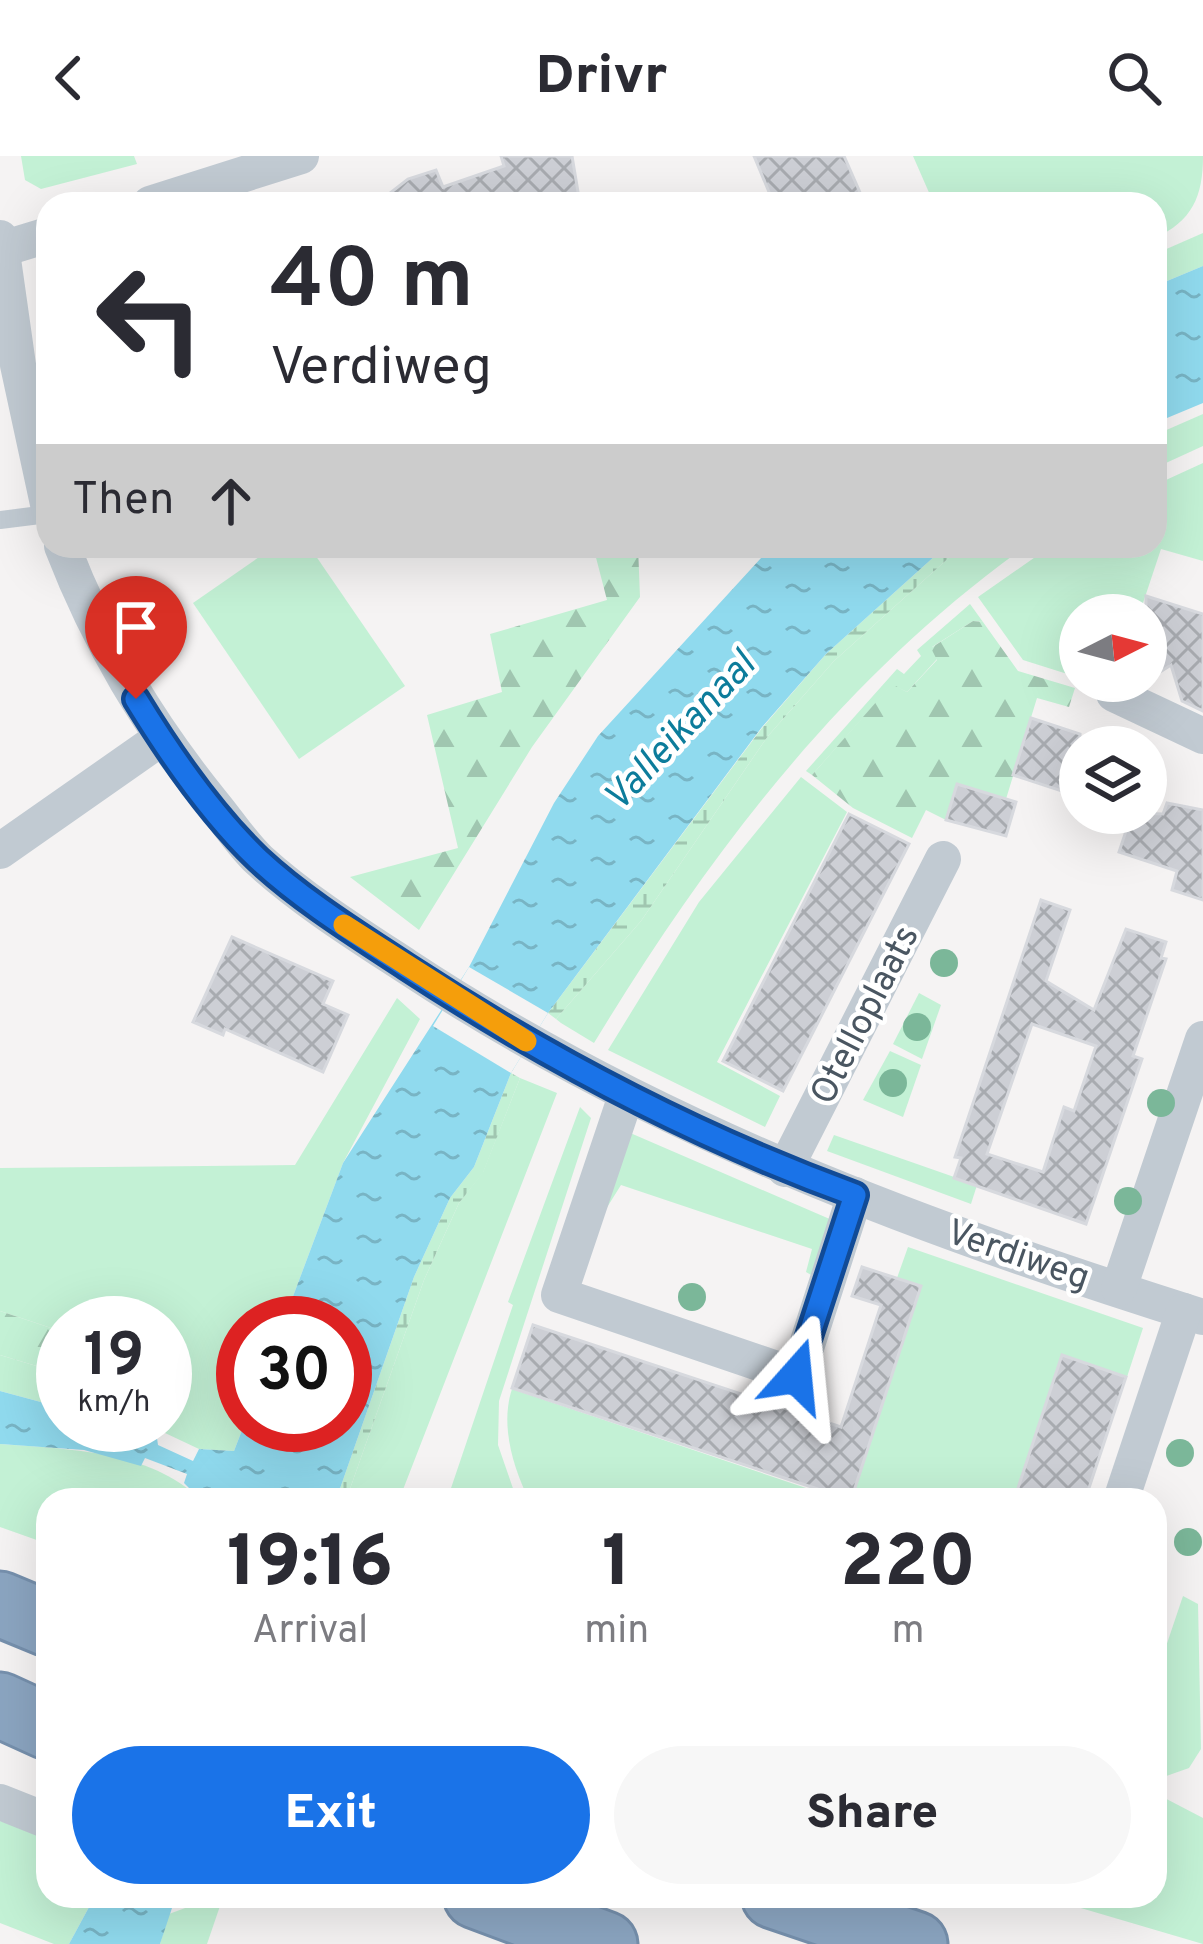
<!DOCTYPE html>
<style>
body{margin:0;font-family:Overpass,sans-serif;background:#f7f7f7;color:#2b2b33;height:100vh;display:flex;flex-direction:column;font-size:45px;white-space:nowrap}
*{box-sizing:border-box;margin:0}
p{font-size:39px;color:#7c7c81}
.icon{flex:none;width:66px;height:66px;fill:none;stroke:currentColor;stroke-width:2;stroke-linecap:round;stroke-linejoin:round}
.map{position:relative;flex:1;overflow:hidden}
.panel{position:absolute;left:36px;top:1332px;width:1131px;height:420px;display:flex;flex-direction:column;background:#fff;border-radius:36px;box-shadow:0 12px 48px #0002}
.panel>*{flex:none}
.hud{position:absolute;left:36px;top:36px;width:1131px;height:366px;border-radius:36px;box-shadow:0 12px 48px #0002;background:#fff;color:#2b2b33;overflow:hidden}
.needle{width:78px;rotate:84deg}
.controls{position:absolute;left:1059px;top:438px;display:grid;gap:24px}
.controls a{display:grid;place-items:center;width:108px;height:108px;border-radius:50%;background:#fff;box-shadow:0 12px 48px #0002;font-size:60px}
.speed{position:absolute;left:36px;top:1140px;display:flex;gap:24px;font-size:60px;font-weight:700;text-align:center}
.speed>*{display:grid;place-content:center;width:156px;height:156px;border-radius:50%;background:#fff;box-shadow:0 12px 48px #0002;line-height:1}
.speed small{font-size:30px;font-weight:400}
.speed .limit{border:18px solid #d22;background:#fff;color:#111}
.pin{position:absolute;display:grid;place-items:center;width:102px;height:102px;color:#fff;margin:-123px -51px;border-radius:50% 50% 50% 0;rotate:-45deg;box-shadow:0 0 12px #0007}
.pin .icon{rotate:45deg}
.me{position:absolute;width:132px;margin:-66px;rotate:18deg;stroke-linejoin:round;filter:drop-shadow(0 0 9px #0008)}
.turn{display:flex;align-items:center;gap:42px;height:252px;padding:0 36px;font-size:54px}
.turn .icon{width:156px;height:156px;stroke-width:2.5}
.turn b{display:block;font-size:84px;line-height:102px}
.then{display:flex;align-items:center;height:114px;padding:0 36px;background:#0003;gap:24px;font-size:45px}
.eta{display:flex;justify-content:space-evenly;align-items:center;height:204px;text-align:center}
.eta b{font-size:72px;font-weight:800;line-height:84px}
.button{display:flex;gap:24px;margin-top:auto;padding:24px 36px}
.button a{flex:1;height:138px;border-radius:72px;background:#1a73e8;color:#fff;font-size:48px;font-weight:800;line-height:138px;text-align:center}
.button a+a{background:#f7f7f7;color:#2b2b33}
header{display:flex;justify-content:space-between;align-items:center;height:156px;padding:0 36px;background:#fff;font-size:54px;font-weight:800}
.map>svg:first-child{display:block}
.green{fill:#c3f1d5}
.forest{fill:url(#forest-firs)}
.wetland{fill:url(#wetland-marsh)}
.water{fill:url(#water-ripples)}
.pier{fill:#f5f3f3}
.building{fill:url(#building-cross-hatch);stroke:#d7d9de;stroke-width:3;fill-rule:evenodd}
.lines{fill:none;stroke-linecap:round;stroke-linejoin:round}
.motorway-casing{stroke:#7690ad;stroke-width:69}
.service{stroke:#c1cad2;stroke-width:18}
.minor{stroke:#c1cad2;stroke-width:36}
.motorway{stroke:#8ba5c1;stroke-width:63}
.tree{fill:#7bb799}
.route-casing{stroke:#114b97;stroke-width:30}
.route{stroke:#1a73e8;stroke-width:21}
.slow{stroke:#f59e0b;stroke-width:21}
.labels{text-anchor:middle;stroke-width:9;stroke-linejoin:round;paint-order:stroke}
.street-label{font-size:36px;fill:#4a5661;stroke:#fff}
.water-label{font-size:39px;font-style:italic;fill:#0c7c9b;stroke:#fff}
</style>
<header><svg class="icon" aria-label="back" viewBox="0 0 24 24"><path d="M15 5l-7 7 7 7"/></svg>Drivr<svg class="icon" aria-label="search" viewBox="0 0 24 24"><circle cx="10" cy="10" r="6"/><path d="M15 15l6 6"/></svg></header>
<div class="map">
<svg width="1203" height="1788" viewBox="0 0 1203 1788">
<defs>
<pattern id="forest-firs" width="22" height="20" patternUnits="userSpaceOnUse" patternTransform="scale(3)"><rect width="22" height="20" fill="#c3f1d5"/><path d="M5 1l3.5 6h-7zM16 11l3.5 6h-7z" fill="#a0c6b0"/></pattern>
<pattern id="wetland-marsh" width="20" height="14" patternUnits="userSpaceOnUse" patternTransform="scale(3)"><rect width="20" height="14" fill="#c3f1d5"/><path d="M1 5h8M5 5V1M11 12h8M15 12V8" fill="none" stroke="#a0c6b0"/></pattern>
<pattern id="water-ripples" width="26" height="14" patternUnits="userSpaceOnUse" patternTransform="scale(3)"><rect width="26" height="14" fill="#90daee"/><path d="M2 4q2-2 4 0t4 0M15 11q2-2 4 0t4 0" fill="none" stroke="#78b4c4"/></pattern>
<pattern id="building-cross-hatch" width="8" height="8" patternUnits="userSpaceOnUse" patternTransform="scale(3)"><rect width="8" height="8" fill="#cdcfd5"/><path d="M0 0l8 8M0 8l8-8" fill="none" stroke="#a8abb0"/></pattern>
</defs>
<rect width="100%" height="100%" fill="#f5f3f3"/>
<!-- green -->
<g class="green">
<polygon points="21,0 134,0 137,8 41,33 25,24"/>
<path d="M913 0H1203C1203 41 1192 65 1155 82V48H934Z"/>
<polygon points="1203,77 1203,110 1155,130 1155,98"/>
<polygon points="1203,258 1203,290 1155,312 1155,279"/>
<polygon points="1203,307 1203,405 1161,393 1139,459 1080,459 1080,522 1023,504 978,441 1051,390 1155,390 1155,329"/>
<polygon points="275,390 309,390 405,530 299,603 193,447"/>
<path d="M962 390H1026C843 521 710 696 594 887L561 867 556 863 641 765 768 580 834 505Z"/>
<polygon points="970,448 983,466 973,465 932,491 937,503 907,536 892,529 812,619 806,615 897,513 904,518 921,500 917,494"/>
<polygon points="801,621 847,656 717,906 780,940 765,971 608,894 699,746"/>
<polygon points="919,837 941,849 922,903 893,888"/>
<polygon points="397,842 420,863 343,1007 283,1167 243,1167 244,1269 234,1295 199,1293 148,1269 165,1269 165,1167 63,1167 63,1176 0,1155 0,1012 295,1009"/>
<polygon points="890,895 921,909 903,961 863,944"/>
<polygon points="520,922 557,937 399,1344 346,1344 424,1124 459,1047 483,1016"/>
<polygon points="580,951 591,962 499,1245 498,1289 517,1344 447,1344 513,1149 508,1146"/>
<polygon points="628,976 832,1064 813,1120 806,1116 812,1093 621,1029 606,1053"/>
<polygon points="834,979 977,1029 971,1048 827,995"/>
<polygon points="908,1091 1143,1172 1127,1221 1062,1200 1014,1344 851,1344 921,1131 897,1122"/>
<polygon points="0,1199 63,1218 63,1252 0,1235"/>
<path d="M512 1233 806 1332 804 1344H529C513 1311 500 1269 512 1233Z"/>
<path d="M0 1288C66 1293 151 1294 201 1344H48V1388L0 1371Z"/>
<polygon points="1183,1440 1198,1448 1201,1593 1189,1612 1155,1624 1155,1523"/>
<polygon points="1155,1637 1203,1662 1203,1788 1040,1740 1155,1740"/>
<polygon points="0,1665 48,1679 48,1740 95,1740 69,1788 54,1788 0,1767"/>
<polygon points="212,1742 220,1750 207,1788 160,1788 169,1758"/>
</g>
<!-- forest -->
<g class="forest">
<polygon points="593,390 638,390 640,441 532,591 419,774 350,721 458,692 427,559 502,536 490,478 607,444"/>
<polygon points="973,465 983,466 1018,515 1075,532 1069,551 1037,542 1006,643 957,628 946,664 926,654 912,682 853,652 812,619 892,528 907,536 937,504 931,492"/>
<polygon points="0,1155 63,1176 63,1218 0,1199"/>
</g>
<!-- wetland -->
<g class="wetland">
<polygon points="946,390 962,390 834,505 768,580 641,765 556,863 548,857 762,572 826,498"/>
<polygon points="511,917 520,922 483,1017 459,1047 424,1124 346,1344 336,1344 414,1121 450,1042 474,1011"/>
</g>
<!-- water -->
<g class="water">
<polygon points="1203,110 1203,247 1155,267 1155,130"/>
<polygon points="772,390 946,390 826,498 762,571 548,857 511,917 474,1011 450,1042 414,1121 336,1344 201,1344 184,1327 187,1318 145,1302 141,1310 84,1294 0,1288 0,1235 63,1252 63,1269 148,1269 156,1275 158,1289 193,1305 199,1293 234,1295 244,1269 345,1269 345,1167 283,1167 343,1007 469,811 554,647 598,580"/>
<polygon points="95,1740 176,1740 160,1788 69,1788"/>
</g>
<!-- pier -->
<polygon class="pier" points="469,811 548,857 511,917 433,870"/>
<!-- building -->
<g class="building">
<polygon points="501,0 572,0 580,48 376,48 408,23 436,14 443,31 504,10"/>
<polygon points="754,0 844,0 865,48 774,48"/>
<polygon points="1146,440 1203,458 1203,555 1182,545 1171,509 1146,525"/>
<polygon points="1031,562 1080,578 1080,641 1013,619"/>
<polygon points="957,628 1016,646 1006,680 946,664"/>
<polygon points="1167,647 1203,654 1203,744 1172,734 1177,715 1119,696 1132,657 1163,658"/>
<polygon points="849,658 909,688 783,935 723,905"/>
<path d="M1041 744 1070 754 1046 825 1094 854 1126 773 1166 786 1161 802 1166 803 1133 900 1142 903 1086 1068 954 1022 961 1002 955 1001ZM1032 868 1096 890 1074 955 1064 951 1043 1016 987 998Z"/>
<polygon points="232,781 333,825 323,848 348,859 323,916 225,873 223,879 193,866"/>
<polygon points="862,1111 921,1130 851,1344 512,1232 533,1169 841,1271 881,1149 852,1140"/>
<polygon points="1062,1199 1126,1221 1085,1344 1014,1344"/>
</g>
<g class="lines">
<defs>
<g id="motorway">
<polyline points="0,1448 48,1468"/>
<polyline points="0,1549 48,1571"/>
<polyline points="476,1740 605,1788"/>
<polyline points="774,1740 915,1788"/>
</g>
</defs>
<!-- motorway casing -->
<use href="#motorway" class="motorway-casing"/>
<!-- service -->
<polyline class="service" points="0,364 48,358"/>
<!-- minor -->
<g class="minor">
<polyline points="150,48 301,0"/>
<polyline points="0,82 18,209 48,348"/>
<polyline points="2,93 48,79"/>
<path d="M62 390C99 486 148 568 213 648 228 666 242 688 259 704 303 744 357 778 406 810 651 972 925 1074 1203 1161"/>
<polyline points="1114,538 1203,580"/>
<polyline points="0,695 160,583"/>
<polyline points="626,940 559,1139 797,1220 855,1039"/>
<polyline points="785,1013 943,703"/>
<polyline points="1119,1132 1203,883"/>
<polyline points="1121,1344 1184,1155"/>
<polyline points="0,1646 48,1665"/>
</g>
<!-- motorway -->
<use href="#motorway" class="motorway"/>
</g>
<!-- trees -->
<g class="tree">
<circle cx="944" cy="807" r="14"/>
<circle cx="917" cy="871" r="14"/>
<circle cx="893" cy="927" r="14"/>
<circle cx="1161" cy="947" r="14"/>
<circle cx="1128" cy="1045" r="14"/>
<circle cx="692" cy="1141" r="14"/>
<circle cx="1180" cy="1297" r="14"/>
<circle cx="1188" cy="1386" r="14"/>
</g>
<g class="lines">
<defs>
<path id="route" d="M136 543C169 597 212 659 258 703 302 744 357 778 407 811 548 903 696 981 855 1039L796 1220"/>
</defs>
<!-- route casing -->
<use href="#route" class="route-casing"/>
<!-- route -->
<use href="#route" class="route"/>
<!-- slow -->
<polyline class="slow" points="344,769 526,885"/>
</g>
<g class="labels">
<!-- street labels -->
<g class="street-label">
<text transform="translate(863 858) rotate(-63)" y="13">Otelloplaats</text>
<text transform="translate(1019 1097) rotate(19)" y="13">Verdiweg</text>
</g>
<!-- water labels -->
<g class="water-label">
<text transform="translate(678 574) rotate(-47)" y="14">Valleikanaal</text>
</g>
</g>
</svg>
<div class="controls">
<a><svg class="needle" viewBox="-14 -14 28 28"><path d="M0-13l5 13h-10z" fill="#e53935"/><path d="M0 13l5-13h-10z" fill="#7c7c81"/></svg></a>
<a><svg class="icon" aria-label="layers" viewBox="0 0 24 24"><path d="M12 4l9 5-9 5-9-5zM3 14l9 5 9-5"/></svg></a>
</div>
<div class="speed"><div>19<small>km/h</small></div><div class="limit">30</div></div>
<div class="pin" style="left:136px;top:543px;background:#d93025"><svg class="icon" aria-label="arrive" viewBox="0 0 24 24"><path d="M6 21V4h12l-3 4 3 4H6"/></svg></div>
<svg class="me" style="left:796px;top:1220px" viewBox="-20 -20 40 40"><path d="M0-17L14 15 0 8-14 15z" fill="#1a73e8" stroke="#fff" stroke-width="4"/></svg>
<div class="hud">
<div class="turn"><svg class="icon" aria-label="left" viewBox="0 0 24 24"><path d="M17 20v-9H6M10 6l-5 5 5 5"/></svg><div><b>40 m</b>Verdiweg</div></div>
<div class="then">Then<svg class="icon" aria-label="ahead" viewBox="0 0 24 24"><path d="M12 20V5M6 11l6-6 6 6"/></svg></div>
</div>
<section class="panel">
<div class="eta">
<div><b>19:16</b><p>Arrival</p></div>
<div><b>1</b><p>min</p></div>
<div><b>220</b><p>m</p></div>
</div>
<div class="button"><a>Exit</a><a>Share</a></div>
</section>
</div>
